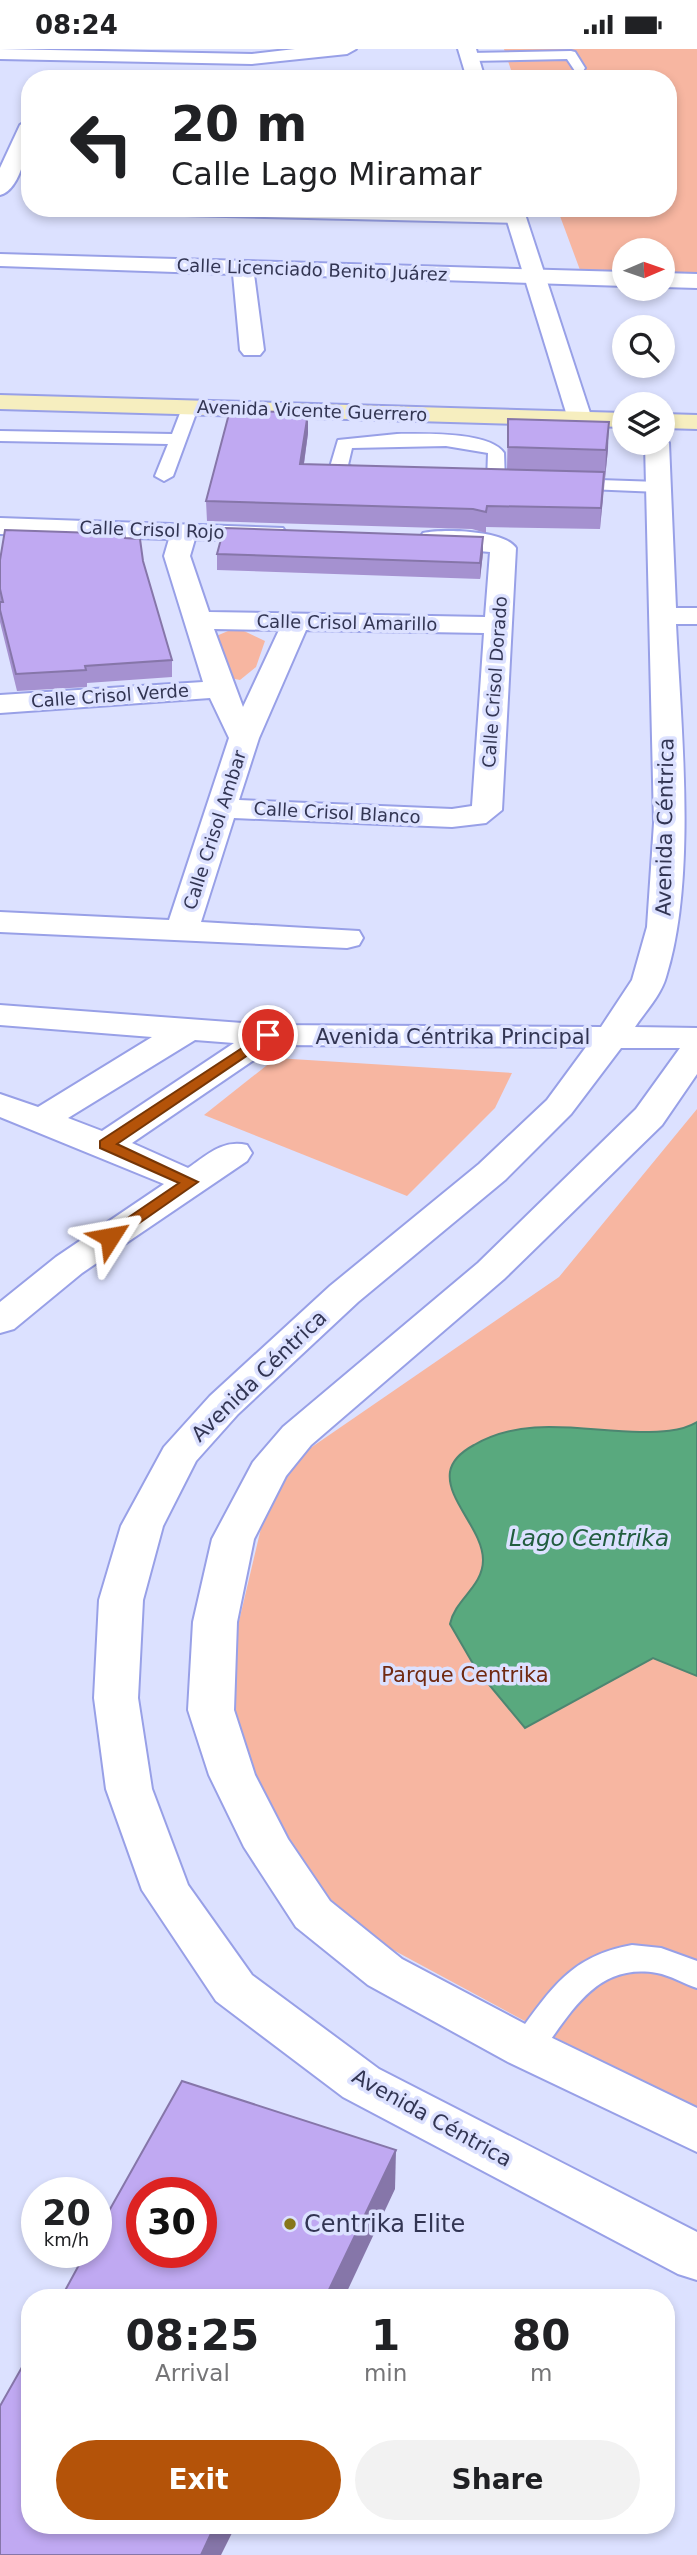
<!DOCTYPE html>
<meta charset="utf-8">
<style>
body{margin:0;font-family:"DejaVu Sans",sans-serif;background:#f2f2f2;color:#202124;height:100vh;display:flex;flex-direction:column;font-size:26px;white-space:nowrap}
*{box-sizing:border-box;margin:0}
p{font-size:23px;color:#757577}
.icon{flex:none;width:38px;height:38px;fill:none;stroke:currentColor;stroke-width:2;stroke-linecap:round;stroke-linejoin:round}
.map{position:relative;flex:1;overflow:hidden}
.sheet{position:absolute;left:21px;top:2240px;width:654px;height:245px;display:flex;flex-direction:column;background:#fff;border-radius:28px;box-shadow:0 4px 10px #0003}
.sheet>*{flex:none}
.top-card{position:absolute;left:21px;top:21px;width:656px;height:147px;border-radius:28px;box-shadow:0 4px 10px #0003;background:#fff;color:#202124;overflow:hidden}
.needle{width:46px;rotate:88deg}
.controls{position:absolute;left:612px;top:189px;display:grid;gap:14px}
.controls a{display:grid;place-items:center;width:63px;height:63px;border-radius:50%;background:#fff;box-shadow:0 4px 10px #0003;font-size:35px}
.speed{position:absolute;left:21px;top:2128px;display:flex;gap:14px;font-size:35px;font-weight:700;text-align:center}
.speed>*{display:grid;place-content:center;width:91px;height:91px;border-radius:50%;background:#fff;box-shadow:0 4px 10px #0003;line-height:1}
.speed small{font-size:18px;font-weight:400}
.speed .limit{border:10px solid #d22;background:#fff;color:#111}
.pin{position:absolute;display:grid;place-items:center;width:60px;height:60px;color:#fff;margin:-30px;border:4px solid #fff;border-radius:50%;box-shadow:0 2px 7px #0007}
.me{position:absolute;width:77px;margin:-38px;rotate:56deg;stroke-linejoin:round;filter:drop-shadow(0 0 5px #0008)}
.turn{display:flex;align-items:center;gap:24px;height:147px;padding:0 35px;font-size:32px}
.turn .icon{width:91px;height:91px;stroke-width:2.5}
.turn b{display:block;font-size:49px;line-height:60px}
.eta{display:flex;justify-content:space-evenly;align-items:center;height:119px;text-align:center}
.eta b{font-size:42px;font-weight:700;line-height:49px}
.cta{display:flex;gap:14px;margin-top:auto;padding:14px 35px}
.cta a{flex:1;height:80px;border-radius:42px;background:#b45309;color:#fff;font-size:28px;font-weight:700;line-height:80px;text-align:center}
.cta a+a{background:#f2f2f2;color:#202124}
.status{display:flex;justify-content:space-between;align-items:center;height:49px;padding:0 35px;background:#fff;direction:ltr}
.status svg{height:19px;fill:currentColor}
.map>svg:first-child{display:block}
.green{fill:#f7b6a1}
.water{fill:#59a97e;stroke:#4d8671;stroke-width:2}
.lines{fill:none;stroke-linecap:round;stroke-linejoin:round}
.service-casing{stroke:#98a0e7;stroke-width:4}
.minor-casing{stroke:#98a0e7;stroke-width:4}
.tertiary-casing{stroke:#98a0e7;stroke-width:4}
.secondary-casing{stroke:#98a0e7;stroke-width:4}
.service{fill:#fff;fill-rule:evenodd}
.minor{fill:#fff;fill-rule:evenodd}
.tertiary{fill:#fff;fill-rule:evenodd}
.secondary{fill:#f6eebf;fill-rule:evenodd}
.wall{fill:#a591d0}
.shaded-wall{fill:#8676a9}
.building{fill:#c0a9f2;stroke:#8676a9;stroke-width:2;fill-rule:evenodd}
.route{fill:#b45309;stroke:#753606;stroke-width:2}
.poi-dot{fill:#87771a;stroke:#dce1ff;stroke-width:2.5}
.labels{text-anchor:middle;stroke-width:7;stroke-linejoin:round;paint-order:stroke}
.far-street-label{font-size:18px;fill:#323553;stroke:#dce1ff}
.street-label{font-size:21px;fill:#323553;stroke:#dce1ff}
.park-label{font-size:21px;fill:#702911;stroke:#dce1ff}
.water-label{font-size:23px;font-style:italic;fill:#215d3f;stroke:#dce1ff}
.near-poi-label{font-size:24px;fill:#323553;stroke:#dce1ff;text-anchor:start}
</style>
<div class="status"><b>08:24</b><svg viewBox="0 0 49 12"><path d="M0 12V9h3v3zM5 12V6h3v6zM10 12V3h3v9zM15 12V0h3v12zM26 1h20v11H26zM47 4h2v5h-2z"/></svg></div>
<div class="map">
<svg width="697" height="2506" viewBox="0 0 697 2506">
<rect width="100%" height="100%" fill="#dce1ff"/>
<!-- green -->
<g class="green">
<polygon points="504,0 697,0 697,224 663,223 663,201 625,201 625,222 580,221 557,159 668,159 668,30 514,30"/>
<polygon points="228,582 244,582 265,592 256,618 240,631 225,628 214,588"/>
<polygon points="276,1009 512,1024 495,1059 407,1147 204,1066"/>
<polygon points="697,1060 697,2065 321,1862 219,1657 274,1424 559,1228"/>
</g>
<!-- water -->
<path class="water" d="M697 1373V1627L653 1609 525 1679 476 1620 450 1575C455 1550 483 1538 483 1511 483 1481 446 1451 450 1423 452 1410 463 1402 474 1396 526 1366 583 1382 640 1383 659 1383 680 1383 697 1373Z"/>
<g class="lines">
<defs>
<g id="service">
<polygon points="571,2 575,3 585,19 583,22 575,22 567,10 470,12 464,8 470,4"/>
<polygon points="190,354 198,359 173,427 164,432 155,427 168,395 0,392 0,382 172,385 182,359"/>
<path d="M397 385C422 385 489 382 504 404L505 433 496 438 487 433 488 404 446 397 352 399 348 416 357 421 377 424 380 428 377 432C361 436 342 430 330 418L338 391Z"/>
<polygon points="570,430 659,433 668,438 659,443 564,439 561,435"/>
<path d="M632 1896 661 1899 697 1912V1939C684 1935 670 1926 657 1924 595 1913 570 1966 538 2008L526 2012 514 2008 509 1999 514 1990C550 1942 569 1907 632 1896Z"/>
</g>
<g id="minor">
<polygon points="0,0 252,5 295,0 356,0 347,5 252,15 0,10"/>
<path d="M30 70C30 90 22 141 0 146V119L20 76Z"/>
<polygon points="134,159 516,162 526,168 516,174 144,165"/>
<polygon points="0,205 625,223 625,237 254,225 264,301 260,306 244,306 240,301 233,225 0,217"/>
<polygon points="663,224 697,225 697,239 663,238"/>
<path d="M663 388 669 394 676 559H697V575H676C681 679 697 830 666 928 661 946 645 963 635 978L697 979V1025L662 1076 504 1230 311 1396 286 1427 254 1490 237 1573 234 1661 255 1726 288 1790 330 1852 402 1910 544 1985 697 2059V2103L508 2013 368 1936 296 1878 244 1798 209 1726 188 1661 193 1573 212 1490 253 1413 283 1378 478 1214 636 1060 680 999H621L571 1065 505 1131 358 1253 238 1365 196 1412 163 1477 143 1551 138 1649 152 1740 188 1836 252 1926 379 2020 697 2183V2231L678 2225 343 2048 216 1952 142 1841 106 1740 94 1649 99 1551 121 1477 164 1398 210 1347 330 1237 479 1115 547 1051 586 998 276 996 132 1094 188 1119C207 1106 223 1090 247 1096L252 1104 247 1112 82 1224 14 1280 0 1284V1253L56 1208 164 1135 0 1068V1045L38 1058 152 988 0 976V956L268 976 601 978 632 931 647 878 654 774 645 394H663ZM195 991 234 994 102 1082 68 1069Z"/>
<path d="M0 469 283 479 287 485 283 491 274 493 195 490 190 507 209 563 485 568 490 503 432 498 423 496 419 490 423 484C443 480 504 481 516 499L502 761 486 774 452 778 234 769 201 873 359 882 363 889 359 896 347 899 0 883V863L169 871 229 689 210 649 0 664V646L203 633 164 507 169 490 0 485ZM214 580 279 581 243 658ZM306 581 484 584 472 757 452 760 239 751 259 689Z"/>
</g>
<g id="tertiary">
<polygon points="458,0 476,0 485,30 467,30"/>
<polygon points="503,159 523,159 592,370 589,375 571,375 568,370"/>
</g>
<g id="secondary">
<polygon points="0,346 625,364 625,378 0,360"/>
<polygon points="663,365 697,366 697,380 663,379"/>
</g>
</defs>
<!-- service casing -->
<use href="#service" class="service-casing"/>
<!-- minor casing -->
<use href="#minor" class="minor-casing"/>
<!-- tertiary casing -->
<use href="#tertiary" class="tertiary-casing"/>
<!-- secondary casing -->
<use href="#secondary" class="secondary-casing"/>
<!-- service -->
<use href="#service" class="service"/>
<!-- minor -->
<use href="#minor" class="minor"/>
<!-- tertiary -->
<use href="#tertiary" class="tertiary"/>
<!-- secondary -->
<use href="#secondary" class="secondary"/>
</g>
<!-- wall -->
<g class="wall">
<polygon points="508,370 608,400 600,480 486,478 486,484 472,480 207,472 206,452 308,384 304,415 507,421"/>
<polygon points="483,488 483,504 480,530 217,521 217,505"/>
<polygon points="125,489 143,512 172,611 172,628 87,634 87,638 17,642 0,573 0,511"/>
</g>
<!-- shaded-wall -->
<g class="shaded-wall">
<polygon points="308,364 308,384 301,435 300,415"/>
<polygon points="609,373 608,400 605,429 606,401"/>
<polygon points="604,423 603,444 600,480 601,459"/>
<polygon points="483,488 483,504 480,530 480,514"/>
<polygon points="396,2101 395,2140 344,2249 325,2249"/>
<polygon points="215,2476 236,2476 221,2506 201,2506"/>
</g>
<!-- building -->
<g class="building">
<polygon points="230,361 308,364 300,415 604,423 601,459 487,457 486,463 473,460 206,452"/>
<polygon points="508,370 609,373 606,401 508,398"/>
<polygon points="224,479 483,488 480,514 217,505"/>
<polygon points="5,481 125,485 125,489 140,490 143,512 172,611 85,617 86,621 16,625 0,561 0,553 3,553 0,540 0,511"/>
<path d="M182 2032 396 2101 325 2249H61L86 2203H96V2185ZM142 2144H201V2203H142Z"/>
<polygon points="30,2304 30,2476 215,2476 201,2506 0,2506 0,2357"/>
</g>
<!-- route -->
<polygon class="route" points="268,982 273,983 273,989 117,1095 198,1133 115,1191 104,1191 104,1185 179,1134 100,1099 100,1092"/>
<!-- markers -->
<circle class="poi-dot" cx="290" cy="2175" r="7"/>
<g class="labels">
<!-- far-street labels -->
<g class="far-street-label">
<text transform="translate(312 221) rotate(2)" y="6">Calle Licenciado Benito Juárez</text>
<text transform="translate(312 362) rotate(2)" y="6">Avenida Vicente Guerrero</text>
<text transform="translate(152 481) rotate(2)" y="6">Calle Crisol Rojo</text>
<text transform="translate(347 574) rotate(1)" y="6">Calle Crisol Amarillo</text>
<text transform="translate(495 633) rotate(-86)" y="6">Calle Crisol Dorado</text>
<text transform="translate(110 647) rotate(-4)" y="6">Calle Crisol Verde</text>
<text transform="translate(337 764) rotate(3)" y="6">Calle Crisol Blanco</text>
<text transform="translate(215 781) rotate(-72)" y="6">Calle Crisol Ambar</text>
</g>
<!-- street labels -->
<g class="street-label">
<text transform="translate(665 778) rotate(-89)" y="7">Avenida Céntrica</text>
<text x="453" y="995">Avenida Céntrika Principal</text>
<text transform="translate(259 1327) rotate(-44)" y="7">Avenida Céntrica</text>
<text transform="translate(432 2069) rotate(29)" y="7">Avenida Céntrica</text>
</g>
<!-- park labels -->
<g class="park-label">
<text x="465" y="1633">Parque Centrika</text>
</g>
<!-- water labels -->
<g class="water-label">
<text x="589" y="1497">Lago Centrika</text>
</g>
<!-- near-poi labels -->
<g class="near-poi-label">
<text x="304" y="2183">Centrika Elite</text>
</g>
</g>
</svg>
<div class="controls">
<a><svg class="needle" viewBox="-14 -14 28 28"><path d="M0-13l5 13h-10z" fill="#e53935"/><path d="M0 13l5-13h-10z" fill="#757577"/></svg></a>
<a><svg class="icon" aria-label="search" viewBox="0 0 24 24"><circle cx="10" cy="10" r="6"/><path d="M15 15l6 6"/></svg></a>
<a><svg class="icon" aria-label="layers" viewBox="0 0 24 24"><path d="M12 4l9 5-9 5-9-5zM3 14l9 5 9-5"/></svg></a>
</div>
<div class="speed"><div>20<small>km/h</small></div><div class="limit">30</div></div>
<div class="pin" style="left:268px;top:986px;background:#d93025"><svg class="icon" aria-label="arrive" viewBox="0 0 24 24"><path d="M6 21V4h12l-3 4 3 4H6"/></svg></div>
<svg class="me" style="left:110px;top:1188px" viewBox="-20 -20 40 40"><path d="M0-17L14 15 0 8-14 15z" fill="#b45309" stroke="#fff" stroke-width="4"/></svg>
<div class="top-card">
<div class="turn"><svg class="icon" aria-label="left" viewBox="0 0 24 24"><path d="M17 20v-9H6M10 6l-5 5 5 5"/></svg><div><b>20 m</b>Calle Lago Miramar</div></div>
</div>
<section class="sheet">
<div class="eta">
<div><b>08:25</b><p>Arrival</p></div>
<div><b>1</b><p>min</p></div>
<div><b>80</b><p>m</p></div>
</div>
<div class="cta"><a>Exit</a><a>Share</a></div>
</section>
</div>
